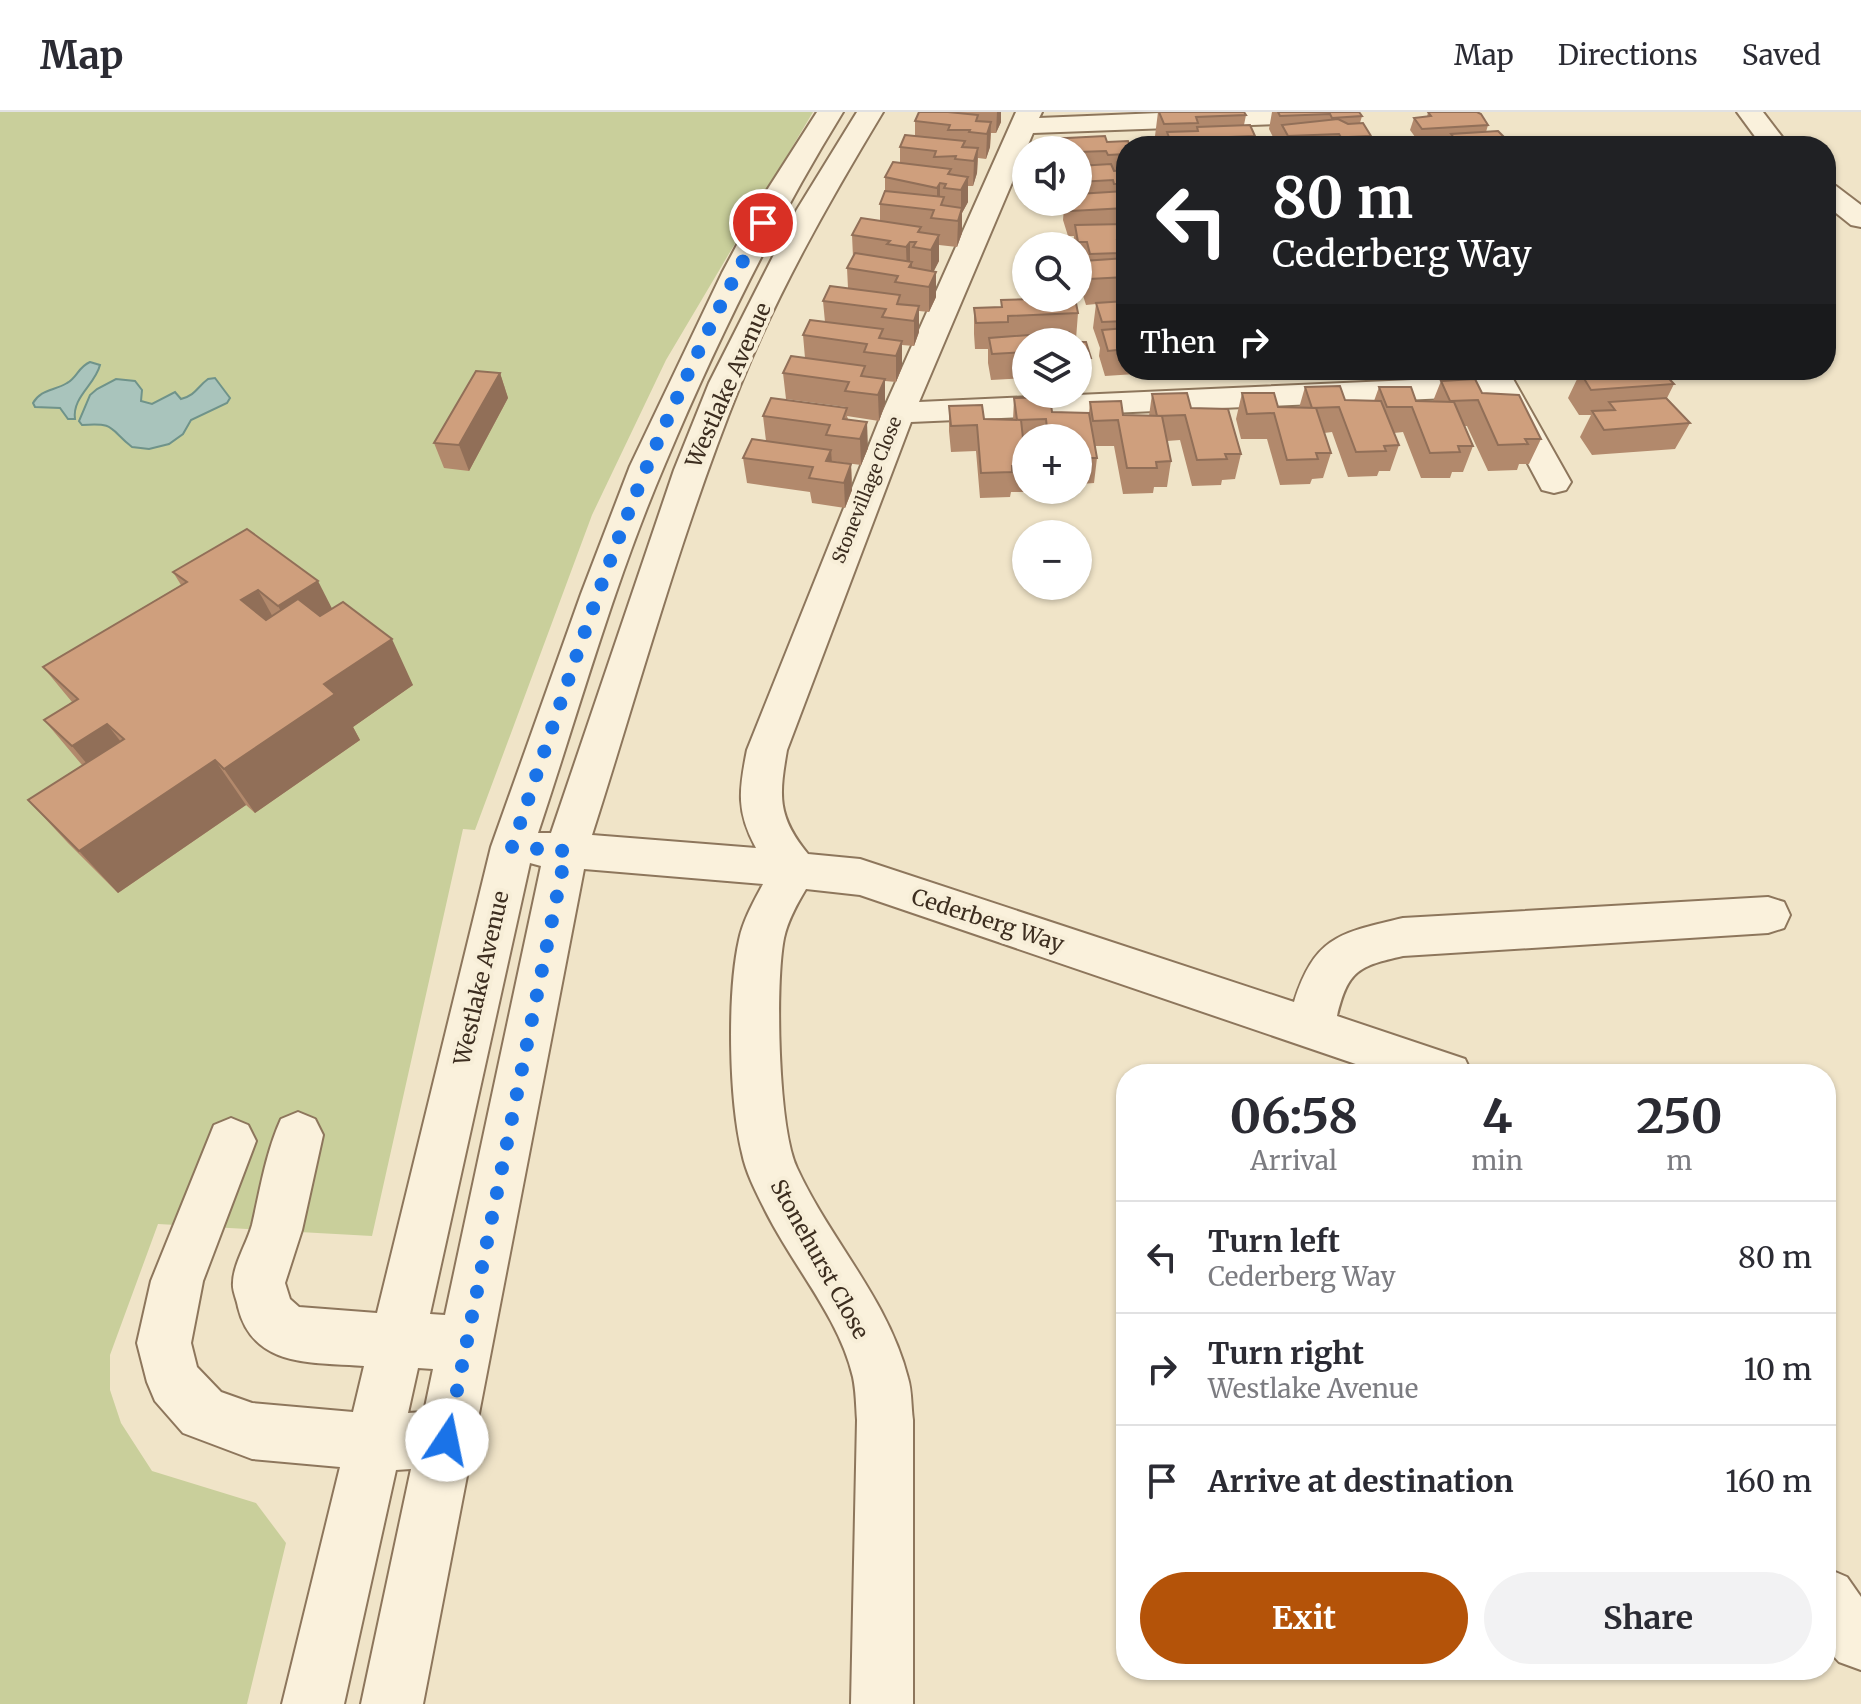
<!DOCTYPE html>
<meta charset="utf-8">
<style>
body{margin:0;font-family:Merriweather,serif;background:#f2f2f3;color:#2b2b33;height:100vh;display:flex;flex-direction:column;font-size:30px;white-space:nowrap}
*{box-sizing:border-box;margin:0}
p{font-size:26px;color:#7c7c81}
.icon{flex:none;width:44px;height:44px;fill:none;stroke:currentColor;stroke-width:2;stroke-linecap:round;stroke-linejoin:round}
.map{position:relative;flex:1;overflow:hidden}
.sheet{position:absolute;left:1116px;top:952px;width:720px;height:616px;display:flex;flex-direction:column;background:#fff;border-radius:32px;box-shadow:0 2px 6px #0004}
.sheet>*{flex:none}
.guide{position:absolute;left:1116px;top:24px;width:720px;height:244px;border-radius:32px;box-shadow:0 2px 6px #0004;background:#202124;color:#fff;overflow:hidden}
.fabs{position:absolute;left:1012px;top:24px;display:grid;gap:16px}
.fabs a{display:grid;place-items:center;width:80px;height:80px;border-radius:50%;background:#fff;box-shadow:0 2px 6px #0004;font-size:40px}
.pin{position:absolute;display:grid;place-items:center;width:68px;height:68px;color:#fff;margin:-34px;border:4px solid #fff;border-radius:50%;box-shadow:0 2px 8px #0007}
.me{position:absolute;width:88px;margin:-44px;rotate:11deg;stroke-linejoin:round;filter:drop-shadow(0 0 6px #0008)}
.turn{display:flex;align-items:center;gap:28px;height:168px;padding:0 24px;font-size:36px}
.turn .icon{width:104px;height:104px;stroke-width:2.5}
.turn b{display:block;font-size:56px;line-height:68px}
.then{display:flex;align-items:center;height:76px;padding:0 24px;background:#0003;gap:16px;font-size:30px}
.eta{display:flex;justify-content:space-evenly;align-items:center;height:136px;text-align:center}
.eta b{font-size:48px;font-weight:700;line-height:56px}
.primary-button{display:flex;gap:16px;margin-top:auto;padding:16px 24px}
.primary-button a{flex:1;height:92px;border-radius:48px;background:#b45309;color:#fff;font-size:32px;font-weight:700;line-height:92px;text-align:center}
.primary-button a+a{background:#f2f2f3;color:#2b2b33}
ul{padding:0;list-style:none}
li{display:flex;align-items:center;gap:24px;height:112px;padding:0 24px;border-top:2px solid #e1e1e2}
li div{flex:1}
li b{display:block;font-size:30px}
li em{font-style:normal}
header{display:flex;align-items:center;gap:48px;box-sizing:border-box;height:112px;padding:0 40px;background:#fff;border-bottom:2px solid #e1e1e2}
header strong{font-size:38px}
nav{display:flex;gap:44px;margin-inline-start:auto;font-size:28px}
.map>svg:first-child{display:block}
.green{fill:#c9cf9b}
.water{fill:#a9c4bc;stroke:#6f938a;stroke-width:2}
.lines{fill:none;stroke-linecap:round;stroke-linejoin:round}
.minor-casing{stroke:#8d765c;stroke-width:4}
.minor{fill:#faf1dc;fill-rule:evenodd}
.wall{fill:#b2896c}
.shaded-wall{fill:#916f58}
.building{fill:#cf9f7d;stroke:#916f58;stroke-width:2}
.route{stroke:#1a73e8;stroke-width:14;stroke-dasharray:0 25.2}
.labels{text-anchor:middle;stroke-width:8;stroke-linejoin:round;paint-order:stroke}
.far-street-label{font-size:18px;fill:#3d2e20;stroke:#f7eed8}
.street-label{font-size:22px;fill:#3d2e20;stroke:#f7eed8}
</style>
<header>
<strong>Map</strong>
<nav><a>Map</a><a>Directions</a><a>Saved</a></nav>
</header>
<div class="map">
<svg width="1861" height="1592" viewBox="0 0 1861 1592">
<rect width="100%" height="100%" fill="#f0e4c8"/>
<!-- green -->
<polygon class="green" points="0,0 813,0 666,248 592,403 475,718 463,717 372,1124 158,1112 110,1243 110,1278 121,1311 152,1359 256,1391 286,1431 247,1592 0,1592"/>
<!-- water -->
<g class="water">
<path d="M90 250 100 253C95 273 72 285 75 307H68L60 296 35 295 33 291C41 277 54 279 67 271 77 266 78 255 90 250Z"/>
<path d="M215 266 230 286 227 291 191 308 183 322 169 332 149 337 132 335C109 317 116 310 82 313L79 309 90 283 97 277 116 267 135 269 142 278 141 289 152 292 175 280 181 287C196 283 197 275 208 267Z"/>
</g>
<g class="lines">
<defs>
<g id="minor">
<path d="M817 0H843C774 112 716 231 665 352 614 471 579 598 538 721H551L674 358 709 271 796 99 857 0H883C830 88 778 179 740 274 681 420 640 573 592 723L756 736C736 699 739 678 747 638L882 301 1016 0H1042L1039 6 1184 0H1343L1341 7 1332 10 1033 21 919 290 1502 264 1513 267 1571 370 1566 378 1554 381 1542 378 1492 284 911 310 787 638C779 684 777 704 808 742L860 747 1294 890C1315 824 1340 821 1403 806L1768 785 1784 790 1790 803 1784 816 1768 821 1403 844C1359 854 1348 858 1337 904L1465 947 1472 962H1385L860 783 806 777C797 792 788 808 784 826 775 871 778 1016 797 1056 830 1128 888 1187 908 1266 912 1279 911 1294 913 1308V1592H851L857 1308C856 1294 856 1279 853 1265 839 1205 792 1153 765 1098 756 1080 746 1061 742 1041 729 987 727 882 739 828 743 808 754 789 763 772L584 757 423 1592H361L411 1357 396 1358 344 1592H282L340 1355 252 1347 183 1321 155 1289 147 1270 137 1231 151 1169 214 1013 231 1006 248 1013 256 1029 203 1169 191 1231 197 1255 221 1280 252 1291 353 1300 364 1254C314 1250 253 1257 238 1195 237 1188 232 1178 233 1171 233 1153 247 1131 252 1113 260 1078 266 1040 281 1007L298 1000 315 1007 323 1023 302 1118 285 1171 290 1187 299 1195 377 1201 491 735 581 482 630 354 722 161 762 86ZM530 751 541 754 445 1203 430 1202ZM418 1256 433 1257 424 1300 408 1301Z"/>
<polygon points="1737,0 1763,0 1789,34 1762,34"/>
<polygon points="1826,72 1836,74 1861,93 1861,115 1851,113 1826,93"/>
<polygon points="1826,1456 1847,1465 1861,1485 1861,1558 1839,1550 1826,1536"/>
</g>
</defs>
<!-- minor casing -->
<use href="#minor" class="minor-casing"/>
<!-- minor -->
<use href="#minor" class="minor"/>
</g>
<!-- wall -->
<g class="wall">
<polygon points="919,0 1001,0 1001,10 996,21 991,21 990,35 986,47 978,46 977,61 973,74 968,74 968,90 962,101 962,121 957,135 939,133 939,149 934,159 936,160 936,185 929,200 919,199 919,220 914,234 902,233 902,255 896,270 885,269 885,292 879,309 847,304 848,307 868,336 861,353 831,349 851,352 852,378 845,396 812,391 810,380 747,371 743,346 766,329 763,304 847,296 846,295 786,287 783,261 805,246 803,223 825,210 823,189 848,176 847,156 853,145 852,123 880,109 880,92 885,79 885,65 900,50 900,35 915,24 915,9"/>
<polygon points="1158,0 1246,3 1244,13 1255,24 1253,33 1260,34 1159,34 1155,24"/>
<polygon points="1272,0 1359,0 1362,4 1360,11 1371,24 1369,30 1378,34 1286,34 1287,28 1286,34 1277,34 1279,29 1275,29 1269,17"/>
<polygon points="1428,0 1488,13 1486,20 1441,34 1435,34 1437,28 1418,29 1410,18 1414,6 1427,5"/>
<polygon points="1048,27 1107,30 1126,34 1126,258 1198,258 1197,264 1168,266 1166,260 1105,264 1099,244 1100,236 1093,216 1096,192 1086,193 1080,174 1082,155 1078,155 1078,134 1073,134 1074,124 1068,124 1063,108 1064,96 1056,96 1054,90 1078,90 1078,38 1047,38"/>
<polygon points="1001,188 1078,201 1076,227 1026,230 1026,266 991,268 988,251 988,237 975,237 974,222 974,196 1001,195"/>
<polygon points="1078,230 1091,246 1088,272 1078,272"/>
<polygon points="1257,258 1291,258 1289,265 1260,266"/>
<polygon points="1322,258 1354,258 1353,262 1324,263"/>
<polygon points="1547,258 1661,258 1674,272 1667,286 1690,311 1675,337 1592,343 1580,325 1591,303 1579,303 1568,286 1579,263 1552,265"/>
<polygon points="500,261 508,286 469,359 444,356 434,331"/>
<polygon points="1441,269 1482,281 1541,327 1529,352 1519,352 1517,358 1488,359 1467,314 1465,314 1473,334 1463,360 1452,360 1450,366 1421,366 1403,320 1394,321 1399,333 1390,359 1379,359 1377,364 1348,365 1332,320 1324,321 1331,341 1323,366 1312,367 1310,372 1280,373 1267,327 1241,327 1236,307 1242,281 1278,295 1299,296 1305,275 1345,288 1374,289 1379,275 1416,289 1433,289"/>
<polygon points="1152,282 1191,296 1241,342 1235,367 1222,368 1221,373 1192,374 1180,328 1167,329 1171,349 1167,375 1154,375 1153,381 1123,382 1114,334 1095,334 1097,346 1094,371 1081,372 1080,378 1078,378 1078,326 1026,326 1026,333 1024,333 1026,347 1025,380 1011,380 1010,385 980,386 976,339 951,340 949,319 949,294 984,307 1013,308 1014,286 1052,300 1089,301 1090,290 1123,303 1149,304"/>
<polygon points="247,417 413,573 353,615 360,628 255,701 246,693 118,781 68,731 28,688 82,653 44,608 72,590 43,555 181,473 173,460"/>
</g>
<!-- shaded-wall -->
<g class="shaded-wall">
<polygon points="997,0 1001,0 1001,10 996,21"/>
<polygon points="991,10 990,35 986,47 987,22"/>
<polygon points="978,36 977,61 973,74 974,49"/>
<polygon points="968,65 968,90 962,101 962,121 957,135 958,109 961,100 961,78"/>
<polygon points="940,71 940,96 937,101 937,76"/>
<polygon points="939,123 939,149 931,164 931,138"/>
<polygon points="910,130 910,153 912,150 912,172 907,161 906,135"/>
<polygon points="936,160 936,185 929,200 929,175"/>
<polygon points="919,194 919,220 914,234 914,209"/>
<polygon points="902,229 902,255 896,270 896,244"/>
<polygon points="500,261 508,286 469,359 459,333"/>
<polygon points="885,267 885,292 879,309 878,283"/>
<polygon points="867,310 868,336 861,353 860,327"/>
<polygon points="831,338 833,364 826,349"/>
<polygon points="851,352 852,378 845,396 844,371"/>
<polygon points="318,469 342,516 305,541 278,494"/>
<polygon points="258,478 284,525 241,488"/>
<polygon points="392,527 413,573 353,615 360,628 255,701 224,657 324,572"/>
<polygon points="107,612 142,657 109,678 72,634"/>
<polygon points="215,648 246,693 118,781 79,739"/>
</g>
<!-- building -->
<g class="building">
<polygon points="919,0 948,0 978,3 976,9 991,10 987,22 969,20 970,18 948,18 950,13 915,9"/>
<polygon points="1159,0 1244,0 1246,3 1196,5 1198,11 1164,12"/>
<polygon points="1278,0 1359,0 1362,4 1332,6 1330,2 1280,4"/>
<polygon points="1428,0 1477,0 1481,2 1488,13 1422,17 1414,6 1431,4"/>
<polygon points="1338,7 1348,12 1363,11 1371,24 1350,25 1352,29 1376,31 1378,34 1294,34 1293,32 1342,27 1339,22 1288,24 1282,13"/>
<polygon points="1250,13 1255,24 1204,26 1207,32 1172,33 1167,20 1198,19 1197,15"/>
<polygon points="1498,19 1513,34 1441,34 1437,28 1455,27 1451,22"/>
<polygon points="905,23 965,29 962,35 978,36 974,49 955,47 956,44 934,45 936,39 900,35"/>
<polygon points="1105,24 1107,30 1128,29 1130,34 1126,34 1126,42 1108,43 1106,39 1078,40 1078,38 1052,38 1048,27"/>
<polygon points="1260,33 1260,34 1225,34"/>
<polygon points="893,50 951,57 948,62 968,65 961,78 944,76 946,72 940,71 937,76 885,65"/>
<polygon points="1111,52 1114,59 1126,58 1126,72 1114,72 1113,68 1078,70 1078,54"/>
<polygon points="885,79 944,85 941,93 962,96 958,109 931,106 934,98 880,92"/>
<polygon points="1125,79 1126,83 1126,96 1071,99 1068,90 1078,90 1078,82"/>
<polygon points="861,106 921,115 918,120 939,123 931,138 913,135 916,130 910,130 906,135 887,132 890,129 852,123"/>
<polygon points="1126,112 1126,128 1117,128 1120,141 1090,142 1087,130 1078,130 1075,113"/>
<polygon points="855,141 912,150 909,155 936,160 929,175 895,170 898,164 847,156"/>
<polygon points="1126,146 1126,165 1089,167 1083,149"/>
<polygon points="830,174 900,183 897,192 919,194 914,209 882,205 886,197 823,189"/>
<polygon points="1075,186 1078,201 1008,204 1008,210 976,211 974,196 1002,195 1001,188"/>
<polygon points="1126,189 1126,209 1102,210 1096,191"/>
<polygon points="810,208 883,217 879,226 902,229 896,244 864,240 867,232 803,223"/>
<polygon points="1126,216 1126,237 1108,239 1102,218"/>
<polygon points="1069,220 1072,230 1026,230 1026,240 992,242 989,226"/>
<polygon points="1078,230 1086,230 1091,246 1078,247"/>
<polygon points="791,244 865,254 861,264 885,267 878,283 845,279 849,270 783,261"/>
<polygon points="1601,258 1661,258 1674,272 1591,278 1580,260 1601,259"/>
<polygon points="476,259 500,261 459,333 434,331"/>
<polygon points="1475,267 1482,281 1519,283 1541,327 1525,327 1528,332 1498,333 1478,288 1450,289 1441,269"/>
<polygon points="1340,274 1345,288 1381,289 1399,333 1384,334 1386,339 1356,340 1339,295 1312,296 1305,275"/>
<polygon points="1379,275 1411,275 1416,289 1454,290 1473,334 1458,334 1460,340 1430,341 1412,295 1387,295"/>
<polygon points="1187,281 1191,296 1228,297 1241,342 1225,342 1227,347 1197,348 1185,303 1157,304 1152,282"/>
<polygon points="1242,281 1274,281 1278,295 1316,296 1331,341 1316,341 1318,347 1287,348 1274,301 1247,302"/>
<polygon points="1050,285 1052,300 1089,301 1097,346 1082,346 1083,352 1078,352 1078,326 1048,326 1046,307 1017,308 1014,286"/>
<polygon points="771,286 847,296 843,307 867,310 860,327 826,323 830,313 763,304"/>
<polygon points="1666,286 1690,311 1604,318 1592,299 1615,298 1609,290"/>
<polygon points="1121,289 1123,303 1162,304 1171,349 1156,350 1157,356 1127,356 1118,308 1093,309 1090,290"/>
<polygon points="982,293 984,307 1021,308 1026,354 1012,354 1012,360 981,361 977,313 951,314 949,294"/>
<polygon points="752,327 831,338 826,349 851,352 844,371 809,366 813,355 743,346"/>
<polygon points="247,417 318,469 278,494 258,478 241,488 266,508 298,487 320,504 343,490 392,527 324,572 335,582 224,657 215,648 79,739 28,688 124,627 107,612 72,634 44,608 78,587 43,555 187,470 173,460"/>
</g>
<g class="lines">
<!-- route -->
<path class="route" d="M447 1328 566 739 512 735C556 607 596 477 648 352 683 270 721 189 763 111"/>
</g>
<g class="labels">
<!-- far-street labels -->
<g class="far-street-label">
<text transform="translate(867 378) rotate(-68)" y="6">Stonevillage Close</text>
</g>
<!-- street labels -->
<g class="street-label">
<text transform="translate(728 273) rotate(-66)" y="8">Westlake Avenue</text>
<text transform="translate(988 808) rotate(18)" y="8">Cederberg Way</text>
<text transform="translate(481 866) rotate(-77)" y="8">Westlake Avenue</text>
<text transform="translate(820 1147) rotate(61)" y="8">Stonehurst Close</text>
</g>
</g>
</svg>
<div class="fabs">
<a><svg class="icon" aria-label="sound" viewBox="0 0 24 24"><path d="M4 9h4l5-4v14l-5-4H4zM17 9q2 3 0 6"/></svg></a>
<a><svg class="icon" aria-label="search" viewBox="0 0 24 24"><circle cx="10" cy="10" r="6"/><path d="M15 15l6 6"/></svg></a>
<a><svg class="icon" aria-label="layers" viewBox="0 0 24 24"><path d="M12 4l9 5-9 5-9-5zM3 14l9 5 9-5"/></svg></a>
<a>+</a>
<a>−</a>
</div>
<div class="pin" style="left:763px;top:111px;background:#d93025"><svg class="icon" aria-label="arrive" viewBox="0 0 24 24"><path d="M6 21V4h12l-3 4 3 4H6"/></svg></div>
<svg class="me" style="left:447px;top:1328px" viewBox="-20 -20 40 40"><circle r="19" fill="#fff"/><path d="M0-13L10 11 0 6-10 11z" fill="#1a73e8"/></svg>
<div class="guide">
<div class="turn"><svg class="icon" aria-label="left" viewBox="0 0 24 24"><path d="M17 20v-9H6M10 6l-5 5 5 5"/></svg><div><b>80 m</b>Cederberg Way</div></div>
<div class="then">Then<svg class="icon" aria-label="right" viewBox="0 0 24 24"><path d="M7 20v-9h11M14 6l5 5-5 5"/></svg></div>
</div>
<section class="sheet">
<div class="eta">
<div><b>06:58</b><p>Arrival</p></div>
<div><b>4</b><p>min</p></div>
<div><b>250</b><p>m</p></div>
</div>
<ul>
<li><svg class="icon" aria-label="left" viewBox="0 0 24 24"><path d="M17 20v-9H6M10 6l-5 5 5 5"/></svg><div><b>Turn left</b><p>Cederberg Way</p></div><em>80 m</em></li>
<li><svg class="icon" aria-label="right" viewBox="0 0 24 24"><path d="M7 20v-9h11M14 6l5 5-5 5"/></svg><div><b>Turn right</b><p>Westlake Avenue</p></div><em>10 m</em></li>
<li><svg class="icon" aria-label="arrive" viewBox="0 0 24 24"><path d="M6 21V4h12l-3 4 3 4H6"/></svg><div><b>Arrive at destination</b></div><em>160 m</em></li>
</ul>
<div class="primary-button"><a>Exit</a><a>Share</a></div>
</section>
</div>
